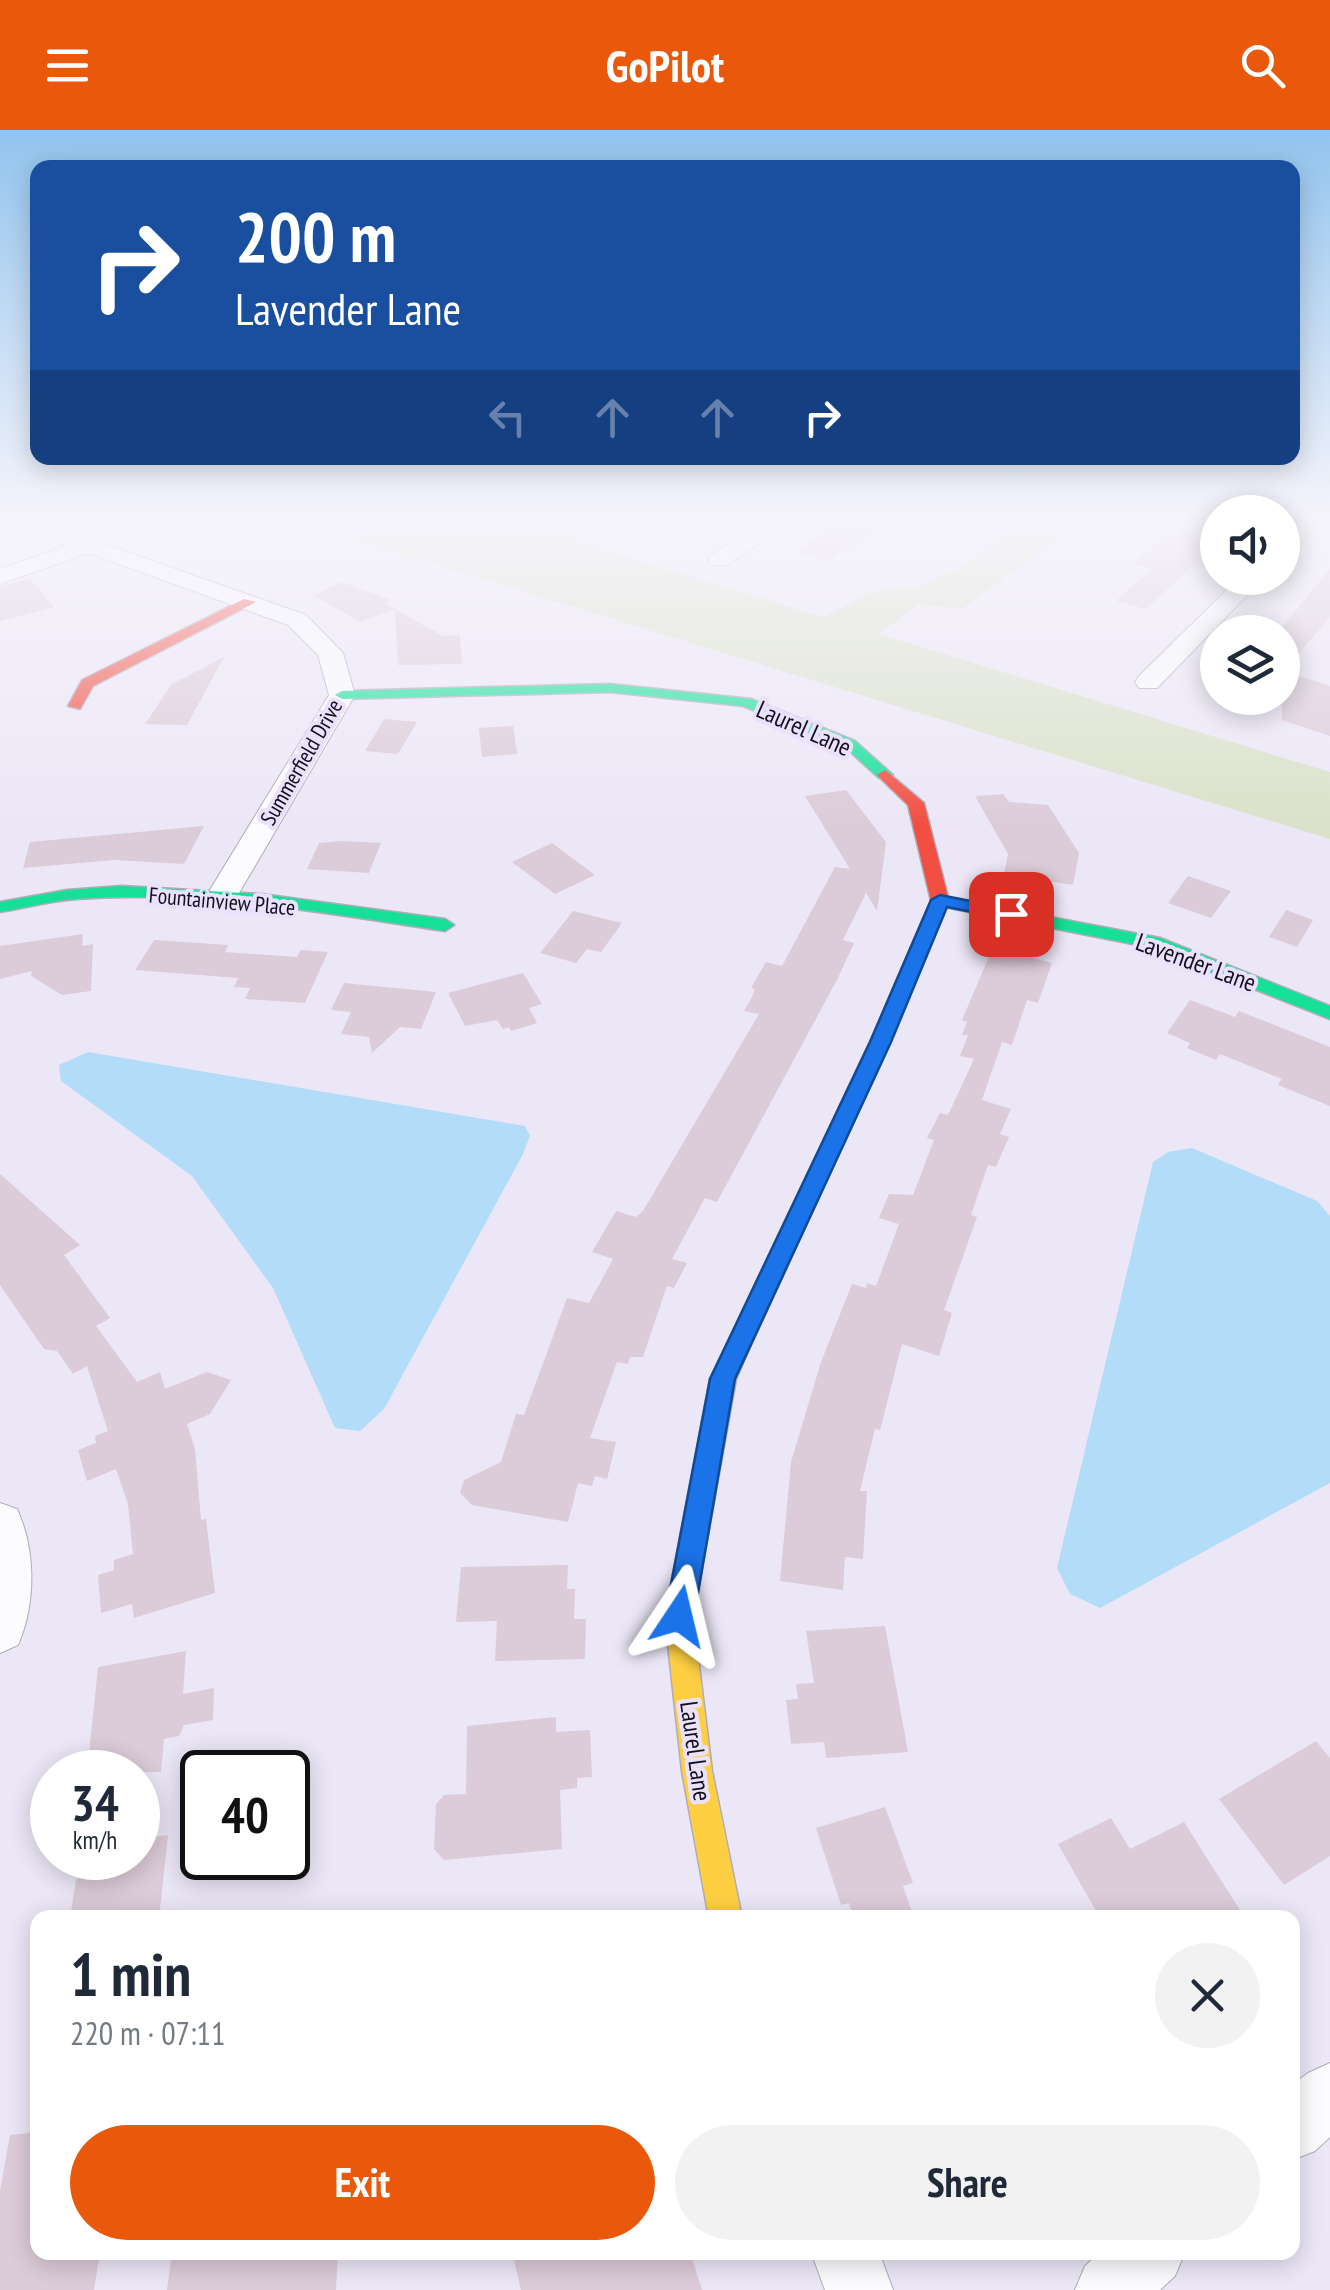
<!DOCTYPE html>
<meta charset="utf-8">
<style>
body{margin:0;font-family:"PT Sans Narrow",sans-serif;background:#f2f2f3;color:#1f2937;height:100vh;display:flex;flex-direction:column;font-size:38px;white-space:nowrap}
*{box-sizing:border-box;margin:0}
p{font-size:32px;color:#747a83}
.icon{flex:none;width:55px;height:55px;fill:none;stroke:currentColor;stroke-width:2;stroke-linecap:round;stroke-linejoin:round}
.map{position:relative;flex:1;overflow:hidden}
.details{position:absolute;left:30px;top:1780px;width:1270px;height:350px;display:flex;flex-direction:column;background:#fff;border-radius:20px;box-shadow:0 5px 25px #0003}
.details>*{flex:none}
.top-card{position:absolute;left:30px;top:30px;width:1270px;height:305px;border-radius:20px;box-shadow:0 5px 25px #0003;background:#1a4fa0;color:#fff;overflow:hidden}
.tools{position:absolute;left:1200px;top:365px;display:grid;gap:20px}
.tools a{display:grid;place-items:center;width:100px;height:100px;border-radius:50%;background:#fff;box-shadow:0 5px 25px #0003;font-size:50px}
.speed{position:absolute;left:30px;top:1620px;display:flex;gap:20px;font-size:50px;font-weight:700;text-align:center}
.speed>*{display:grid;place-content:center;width:130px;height:130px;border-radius:50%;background:#fff;box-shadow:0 5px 25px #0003;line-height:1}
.speed small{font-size:25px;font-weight:400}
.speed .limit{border:5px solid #111;border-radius:15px;background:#fff;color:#111}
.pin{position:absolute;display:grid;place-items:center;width:85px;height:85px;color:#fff;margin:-42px;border-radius:20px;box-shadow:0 5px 15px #0006}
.me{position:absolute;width:110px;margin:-55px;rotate:10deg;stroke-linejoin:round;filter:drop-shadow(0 0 8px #0008)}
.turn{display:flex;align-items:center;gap:35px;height:210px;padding:0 40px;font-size:45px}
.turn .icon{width:130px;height:130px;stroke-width:2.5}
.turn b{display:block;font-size:70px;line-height:85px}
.lanes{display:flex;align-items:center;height:95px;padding:0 40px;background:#0003;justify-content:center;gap:50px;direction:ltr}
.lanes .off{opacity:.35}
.round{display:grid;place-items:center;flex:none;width:105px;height:105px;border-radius:52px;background:#f2f2f3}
.summary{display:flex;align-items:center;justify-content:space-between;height:170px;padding:0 40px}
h1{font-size:60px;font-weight:700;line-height:75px}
.primary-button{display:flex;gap:20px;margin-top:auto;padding:20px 40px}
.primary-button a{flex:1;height:115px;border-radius:60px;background:#ea580c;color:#fff;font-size:40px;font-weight:700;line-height:115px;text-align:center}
.primary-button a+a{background:#f2f2f3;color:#1f2937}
header{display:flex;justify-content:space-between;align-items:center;height:130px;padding:0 40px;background:#ea580c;color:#fff;font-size:45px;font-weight:700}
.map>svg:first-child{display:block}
.green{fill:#dae2c9}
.water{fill:#b2dcf7}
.building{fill:#dccbd8}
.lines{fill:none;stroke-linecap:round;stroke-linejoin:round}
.street-casing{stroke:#b0acb8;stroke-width:2}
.fast-casing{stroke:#b0acb8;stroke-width:3}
.slow-casing{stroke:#b0acb8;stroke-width:3}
.jam-casing{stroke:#b0acb8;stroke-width:3}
.street{fill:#fcfbfe;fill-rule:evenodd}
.fast{fill:#16e098;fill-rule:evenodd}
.slow{fill:#ffcf43;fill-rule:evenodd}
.jam{fill:#f24e42;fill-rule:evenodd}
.route{fill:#1a73e8;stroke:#114b97;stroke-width:2.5}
.labels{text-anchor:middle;stroke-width:8;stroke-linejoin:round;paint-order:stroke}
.far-street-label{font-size:22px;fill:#14101a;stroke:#eae1fd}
.street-label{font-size:25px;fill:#14101a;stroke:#eae1fd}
</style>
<header><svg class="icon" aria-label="menu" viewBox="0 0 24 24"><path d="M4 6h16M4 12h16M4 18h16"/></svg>GoPilot<svg class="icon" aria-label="search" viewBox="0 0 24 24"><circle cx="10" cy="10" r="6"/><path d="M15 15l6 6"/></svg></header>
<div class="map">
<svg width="1330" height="2160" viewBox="0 0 1330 2160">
<rect width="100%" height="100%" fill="#ece7f7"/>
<!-- green -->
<polygon class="green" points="300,393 546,393 536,399 823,487 875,461 913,458 961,438 1021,393 1078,393 962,479 918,474 879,504 1330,642 1330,709"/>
<!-- water -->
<g class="water">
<polygon points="88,922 525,996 530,1006 522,1026 384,1279 360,1301 335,1298 273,1158 192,1046 61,951 59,935"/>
<polygon points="1192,1018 1317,1071 1330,1086 1330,1353 1100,1478 1070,1464 1057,1438 1153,1032 1168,1022"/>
</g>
<!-- building -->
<g class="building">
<polygon points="838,393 887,393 829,431 795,422"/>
<polygon points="1177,397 1218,407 1218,412 1146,479 1116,471 1152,439 1133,434"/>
<polygon points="1330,439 1330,487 1284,541 1330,556 1330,606 1282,590 1282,497"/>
<polygon points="29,448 54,477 0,491 0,457"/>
<polygon points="341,452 392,470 384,473 443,506 460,505 462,534 398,535 395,479 360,492 314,466"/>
<polygon points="224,527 187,595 145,594 172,554"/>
<polygon points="384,589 417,592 398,624 365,621"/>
<polygon points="513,596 517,624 482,627 479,598"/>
<polygon points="846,660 886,712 877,781 866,763 843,810 854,813 838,848 717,1072 705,1068 672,1129 687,1133 674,1158 667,1156 643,1227 630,1227 628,1234 617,1232 590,1308 616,1312 607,1349 595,1346 592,1356 578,1353 568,1392 472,1375 460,1363 464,1350 501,1332 516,1284 524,1285 567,1168 589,1173 613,1129 592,1122 616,1081 636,1087 643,1081 759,884 744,881 752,867 755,859 751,858 766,832 782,836 835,737 850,739 805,666"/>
<polygon points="1003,664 1009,672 1048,675 1079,723 1073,755 1004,744 1008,724 975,666"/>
<polygon points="204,696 184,734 114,730 23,738 30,712"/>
<polygon points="341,711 381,713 369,743 307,739 319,713"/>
<polygon points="552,713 595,745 555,764 512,732"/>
<polygon points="1188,746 1231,761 1211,788 1168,773"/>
<polygon points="1286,780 1313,790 1297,817 1269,807"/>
<polygon points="573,781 622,793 601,822 587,819 576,833 540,823"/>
<polygon points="83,804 82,816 93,814 91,861 62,865 31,846 32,841 0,849 0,816"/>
<polygon points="154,810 228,815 225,822 297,827 301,820 328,822 305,873 245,869 250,858 234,857 238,848 135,840"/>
<polygon points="993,817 1052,833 1038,873 1027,870 1012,915 1002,912 982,970 1011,979 1000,1004 1009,1007 996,1037 988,1035 971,1085 977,1087 944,1180 952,1183 939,1226 902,1214 880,1300 875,1299 860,1361 867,1361 863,1429 845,1427 843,1460 780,1451 791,1332 821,1232 852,1154 866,1158 867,1153 876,1156 899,1094 879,1088 889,1064 913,1065 934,1010 927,1008 940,983 948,985 974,929 960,926 968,905 962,905 967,892 962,890"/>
<polygon points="523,843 542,874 529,878 537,893 511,901 509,897 503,899 497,890 465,896 448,863"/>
<polygon points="344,853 436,862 421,899 400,897 372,923 369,907 341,904 351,882 331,880"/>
<polygon points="1190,870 1235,887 1239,881 1330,917 1330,976 1278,955 1282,949 1220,924 1216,930 1187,918 1190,913 1167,903"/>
<polygon points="0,1044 80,1115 64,1125 110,1188 96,1196 137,1252 160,1242 165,1259 207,1242 231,1250 210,1284 187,1294 195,1319 201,1390 206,1389 215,1463 134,1488 132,1474 101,1483 98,1445 114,1440 114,1430 133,1424 128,1374 116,1339 87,1351 78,1320 96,1313 95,1306 108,1301 87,1236 73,1244 57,1221 44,1219 0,1155"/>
<polygon points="568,1435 567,1459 575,1459 574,1489 586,1489 585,1529 495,1531 497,1491 456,1492 461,1437"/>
<polygon points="885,1496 908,1622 826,1628 824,1612 791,1614 786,1570 798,1569 796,1554 814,1553 806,1501"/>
<polygon points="186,1521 183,1564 214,1558 213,1590 184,1595 179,1606 164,1609 161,1642 87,1642 98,1537"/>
<polygon points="556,1587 556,1602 590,1600 592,1647 577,1648 577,1658 560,1660 562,1719 444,1730 434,1719 436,1674 444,1665 466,1664 467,1596"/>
<polygon points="1316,1611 1330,1628 1330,1726 1284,1755 1219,1669"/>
<polygon points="885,1677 913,1753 903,1756 914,1788 854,1788 849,1773 841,1775 816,1698"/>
<polygon points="1111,1688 1130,1719 1184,1692 1245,1788 1100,1788 1058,1714"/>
<polygon points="168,1705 159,1788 70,1788 76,1750 87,1743 89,1728 138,1728 138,1709"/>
<polygon points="38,2002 38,2122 100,2122 94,2160 0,2160 0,2061 10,2005"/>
<polygon points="172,2122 338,2122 336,2160 167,2160"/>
<polygon points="512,2122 690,2122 702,2160 521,2160"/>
</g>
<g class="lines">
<defs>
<g id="street">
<polygon points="13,393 45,393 306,485 343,523 355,565 232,775 210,775 205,768 329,565 318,525 288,495 88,423 0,454 0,439 66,416"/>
<polygon points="764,393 790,393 727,435 711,435 708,430 711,425"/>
<polygon points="1294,393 1318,393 1290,422 1282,424 1282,404"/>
<polygon points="1239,448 1264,448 1157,558 1139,558 1135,552 1139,546"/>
<path d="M0 1373 17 1379C36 1420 36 1474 18 1515L0 1523Z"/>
<polygon points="1330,1933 1330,2007 1315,2021 1292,2030 1292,1955 1308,1943"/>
<polygon points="811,2122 879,2122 893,2160 825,2160"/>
<polygon points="1100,2122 1185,2122 1175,2146 1160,2160 1075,2160 1085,2136"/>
</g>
<g id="fast">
<polygon points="610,554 751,569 855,611 893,645 879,648 845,617 743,576 610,562 342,569 335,565 342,561"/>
<path d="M122 756 261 764 445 789 454 795 445 801C323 783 200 760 76 769 50 771 25 778 0 782V772L67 760Z"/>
<polygon points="940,766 1160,808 1330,876 1330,889 1148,817 934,775 934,767"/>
</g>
<polygon id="slow" points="737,1209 746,1212 749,1219 736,1249 693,1487 712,1641 742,1788 709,1788 682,1641 665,1487 710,1249 728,1212"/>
<g id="jam">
<polygon points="244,469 256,472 93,556 80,579 68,576 82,550"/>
<polygon points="885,640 924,673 949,771 890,912 749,1219 746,1226 737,1229 728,1226 725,1219 870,912 931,771 908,675 877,645"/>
</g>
</defs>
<!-- street casing -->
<use href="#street" class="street-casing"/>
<!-- fast casing -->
<use href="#fast" class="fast-casing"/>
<!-- slow casing -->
<use href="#slow" class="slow-casing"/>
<!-- jam casing -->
<use href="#jam" class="jam-casing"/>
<!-- street -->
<use href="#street" class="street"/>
<!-- fast -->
<use href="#fast" class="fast"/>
<!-- slow -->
<use href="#slow" class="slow"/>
<!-- jam -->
<use href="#jam" class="jam"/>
</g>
<!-- sky -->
<linearGradient id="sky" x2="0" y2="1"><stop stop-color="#92c4ee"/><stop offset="0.56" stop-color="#f6f4fb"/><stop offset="1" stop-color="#f6f4fb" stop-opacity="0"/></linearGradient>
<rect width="1330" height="696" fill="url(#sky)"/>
<!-- route -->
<polygon class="route" points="940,765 1011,779 1020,784 1011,790 947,777 891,912 735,1249 694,1486 689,1496 679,1500 669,1496 665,1486 710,1249 870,912 931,770"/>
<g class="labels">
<!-- far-street labels -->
<g class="far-street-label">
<text transform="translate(301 632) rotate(-60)" y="8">Summerfield Drive</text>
<text transform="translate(222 771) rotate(5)" y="8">Fountainview Place</text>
</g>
<!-- street labels -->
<g class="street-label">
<text transform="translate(804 598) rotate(24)" y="9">Laurel Lane</text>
<text transform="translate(1196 832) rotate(20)" y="9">Lavender Lane</text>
<text transform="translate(696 1621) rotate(82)" y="9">Laurel Lane</text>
</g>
</g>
</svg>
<div class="tools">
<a><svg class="icon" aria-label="sound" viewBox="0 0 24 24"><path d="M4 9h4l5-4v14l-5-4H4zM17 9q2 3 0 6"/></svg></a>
<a><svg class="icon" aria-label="layers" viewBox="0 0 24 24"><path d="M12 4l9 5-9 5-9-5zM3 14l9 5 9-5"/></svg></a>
</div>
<div class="speed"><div>34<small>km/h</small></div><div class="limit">40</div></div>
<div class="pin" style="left:1011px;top:784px;background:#d93025"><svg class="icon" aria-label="arrive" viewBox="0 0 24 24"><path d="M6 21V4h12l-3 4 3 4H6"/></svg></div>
<svg class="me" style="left:679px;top:1486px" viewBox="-20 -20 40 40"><path d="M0-17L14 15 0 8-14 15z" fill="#1a73e8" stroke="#fff" stroke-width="4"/></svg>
<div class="top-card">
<div class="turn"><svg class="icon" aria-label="right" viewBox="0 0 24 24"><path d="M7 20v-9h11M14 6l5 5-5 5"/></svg><div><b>200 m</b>Lavender Lane</div></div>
<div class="lanes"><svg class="icon off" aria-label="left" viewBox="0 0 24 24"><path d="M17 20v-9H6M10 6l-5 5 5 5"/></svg><svg class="icon off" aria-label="ahead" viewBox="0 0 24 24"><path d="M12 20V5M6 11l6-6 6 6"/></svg><svg class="icon off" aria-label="ahead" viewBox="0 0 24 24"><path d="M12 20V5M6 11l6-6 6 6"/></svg><svg class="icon" aria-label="right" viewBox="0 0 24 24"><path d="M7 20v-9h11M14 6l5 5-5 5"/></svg></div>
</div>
<section class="details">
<div class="summary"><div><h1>1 min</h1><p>220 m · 07:11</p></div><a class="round"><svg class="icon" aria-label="close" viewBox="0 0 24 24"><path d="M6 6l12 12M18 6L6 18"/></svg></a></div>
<div class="primary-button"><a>Exit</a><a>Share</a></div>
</section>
</div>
